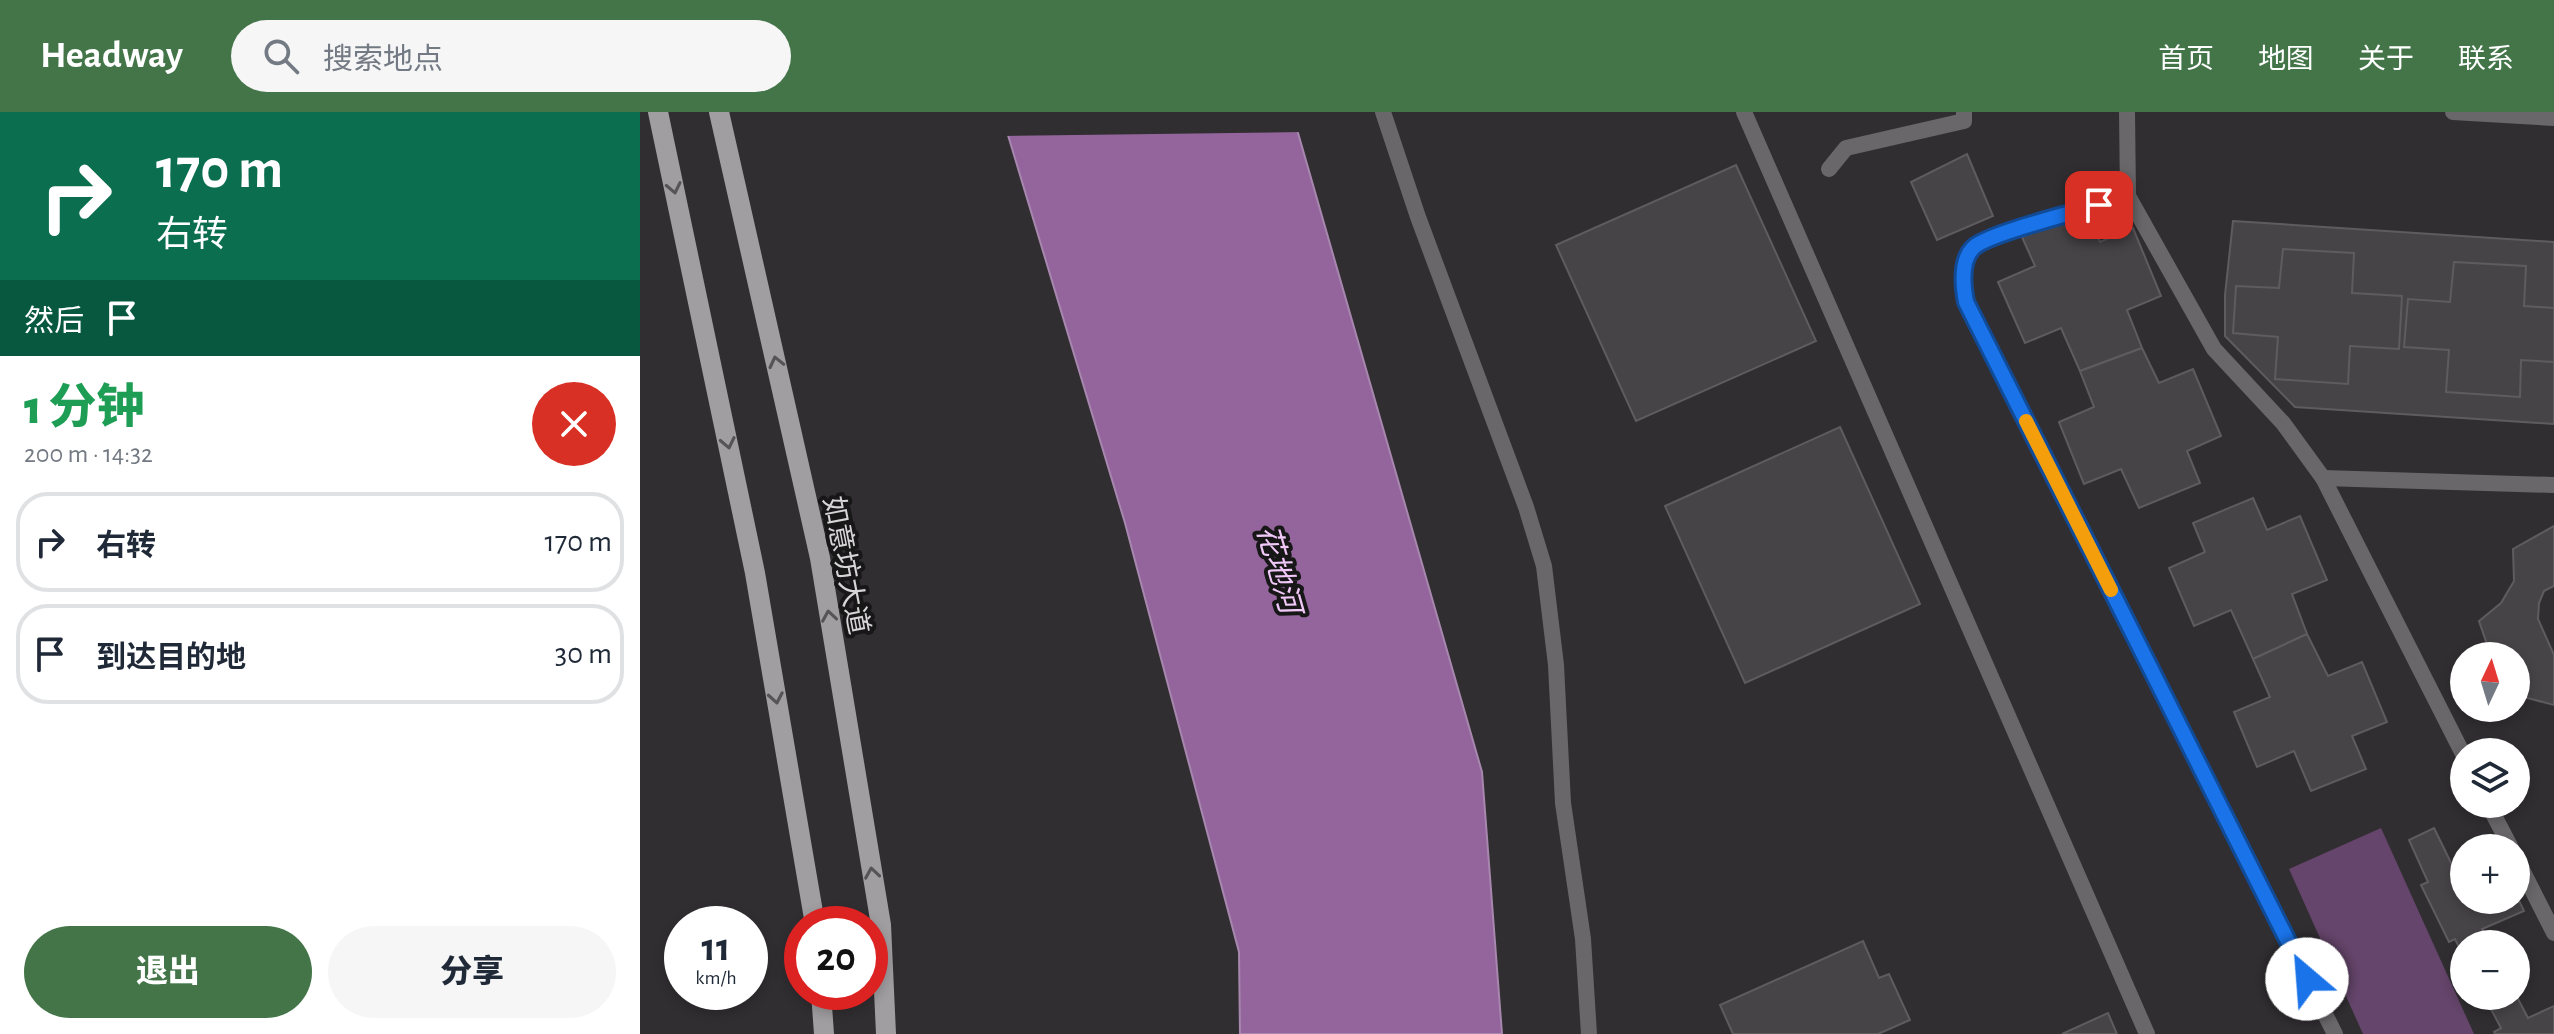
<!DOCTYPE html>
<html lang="zh">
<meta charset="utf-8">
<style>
body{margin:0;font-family:"Alegreya Sans","Noto Sans SC",sans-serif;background:#f6f6f7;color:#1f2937;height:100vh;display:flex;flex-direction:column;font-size:30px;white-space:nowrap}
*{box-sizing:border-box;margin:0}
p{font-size:26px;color:#747a83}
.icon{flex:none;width:44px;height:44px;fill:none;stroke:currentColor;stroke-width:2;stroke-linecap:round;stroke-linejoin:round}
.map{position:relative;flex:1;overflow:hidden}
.details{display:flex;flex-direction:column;background:#fff;width:640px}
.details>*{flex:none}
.top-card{background:#0b6e4f;color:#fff;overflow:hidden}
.needle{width:52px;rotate:4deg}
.buttons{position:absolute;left:1810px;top:530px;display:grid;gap:16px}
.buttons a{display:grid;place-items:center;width:80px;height:80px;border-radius:50%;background:#fff;box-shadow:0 4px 12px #0003;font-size:40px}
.speed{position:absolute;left:24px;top:794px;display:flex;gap:16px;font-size:40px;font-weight:700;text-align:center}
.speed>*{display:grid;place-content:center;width:104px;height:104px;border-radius:50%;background:#fff;box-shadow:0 4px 12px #0003;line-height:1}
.speed small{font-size:20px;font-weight:400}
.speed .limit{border:12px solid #d22;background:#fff;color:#111}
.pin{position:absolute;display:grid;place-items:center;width:68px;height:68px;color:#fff;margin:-34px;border-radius:16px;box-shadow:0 4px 12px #0006}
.me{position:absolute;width:88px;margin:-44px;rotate:333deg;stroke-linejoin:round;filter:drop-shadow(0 0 6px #0008)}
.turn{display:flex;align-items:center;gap:28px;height:168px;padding:0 24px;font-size:36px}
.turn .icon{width:104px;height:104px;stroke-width:2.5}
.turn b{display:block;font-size:56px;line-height:68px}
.then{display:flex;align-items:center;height:76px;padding:0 24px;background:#0003;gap:16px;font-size:30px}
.round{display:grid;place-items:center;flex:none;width:84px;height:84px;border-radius:42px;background:#f6f6f7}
.overview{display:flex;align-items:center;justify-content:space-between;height:136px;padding:0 24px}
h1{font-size:48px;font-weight:800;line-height:60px;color:#1e9e55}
.button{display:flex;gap:16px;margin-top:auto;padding:16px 24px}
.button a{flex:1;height:92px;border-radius:48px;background:#437549;color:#fff;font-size:32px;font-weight:800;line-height:92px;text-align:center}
.button a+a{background:#f6f6f7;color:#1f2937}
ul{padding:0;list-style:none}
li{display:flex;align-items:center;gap:24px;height:100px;margin:0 16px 12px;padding:0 8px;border:4px solid #e0e1e3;border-radius:32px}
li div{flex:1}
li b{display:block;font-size:30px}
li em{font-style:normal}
header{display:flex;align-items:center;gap:48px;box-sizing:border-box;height:112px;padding:0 40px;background:#437549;color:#fff}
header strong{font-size:38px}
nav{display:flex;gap:44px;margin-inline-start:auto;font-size:28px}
.search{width:560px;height:72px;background:#f6f6f7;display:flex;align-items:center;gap:20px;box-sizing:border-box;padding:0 28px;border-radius:44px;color:#747a83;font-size:30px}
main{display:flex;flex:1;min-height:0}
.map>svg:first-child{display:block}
.green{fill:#65456b}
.water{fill:#93659c;stroke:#a787ae;stroke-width:2}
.pier{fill:#312e32}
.building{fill:#474448;stroke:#5f5b5f;stroke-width:2}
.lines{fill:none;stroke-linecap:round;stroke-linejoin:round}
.service{stroke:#696769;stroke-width:16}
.minor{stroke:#696769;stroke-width:16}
.tertiary{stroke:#696769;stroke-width:16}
.primary{stroke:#a19ea2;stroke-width:20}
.oneway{stroke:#565456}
.route-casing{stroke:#114b97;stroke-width:20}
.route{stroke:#1a73e8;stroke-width:14}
.slow{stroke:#f59e0b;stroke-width:14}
.labels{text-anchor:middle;stroke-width:8;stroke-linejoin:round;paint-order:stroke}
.street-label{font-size:28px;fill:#d7d5d7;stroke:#181718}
.water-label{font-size:30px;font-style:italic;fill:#f0c9f8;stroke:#181718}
</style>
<header>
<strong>Headway</strong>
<div class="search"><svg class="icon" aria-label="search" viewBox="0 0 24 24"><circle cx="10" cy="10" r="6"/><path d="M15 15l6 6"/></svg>搜索地点</div>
<nav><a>首页</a><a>地图</a><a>关于</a><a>联系</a></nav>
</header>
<main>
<section class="details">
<div class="top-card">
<div class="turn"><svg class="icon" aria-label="right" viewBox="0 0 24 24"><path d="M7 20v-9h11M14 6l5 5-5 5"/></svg><div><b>170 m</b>右转</div></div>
<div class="then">然后<svg class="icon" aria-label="arrive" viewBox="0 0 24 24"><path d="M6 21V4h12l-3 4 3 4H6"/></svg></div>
</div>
<div class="overview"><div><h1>1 分钟</h1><p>200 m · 14:32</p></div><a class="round" style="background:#d93025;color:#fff"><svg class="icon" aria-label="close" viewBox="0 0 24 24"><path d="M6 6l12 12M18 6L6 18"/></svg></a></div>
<ul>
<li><svg class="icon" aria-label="right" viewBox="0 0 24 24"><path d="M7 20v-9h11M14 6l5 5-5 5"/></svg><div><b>右转</b></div><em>170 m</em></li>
<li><svg class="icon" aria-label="arrive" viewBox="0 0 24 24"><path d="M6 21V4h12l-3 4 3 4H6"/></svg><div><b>到达目的地</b></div><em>30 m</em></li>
</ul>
<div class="button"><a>退出</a><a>分享</a></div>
</section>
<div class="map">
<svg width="1914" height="922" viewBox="0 0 1914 922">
<rect width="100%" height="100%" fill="#312e32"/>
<!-- green -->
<polygon class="green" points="1741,716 1834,922 1723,922 1649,757"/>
<!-- water -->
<polygon class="water" points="361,0 652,0 842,660 862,922 600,922 599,840 485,411"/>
<!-- pier -->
<polygon class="pier" points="357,0 656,0 662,20 364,24"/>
<!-- building -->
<g class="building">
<polygon points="1327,42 1353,104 1297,128 1271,70"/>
<polygon points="1096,53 1176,229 996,309 916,133"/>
<polygon points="1446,99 1460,130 1493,116 1521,184 1487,198 1502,236 1440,259 1421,216 1385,231 1358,170 1395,154 1382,125"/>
<polygon points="1593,109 1914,130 1914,312 1655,295 1585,224 1585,183"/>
<polygon points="1643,137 1714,141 1712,181 1762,184 1759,237 1710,234 1708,272 1635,267 1638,225 1593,221 1596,174 1639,176"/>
<polygon points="1814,150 1886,154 1884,194 1914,196 1914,250 1881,248 1880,285 1806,280 1809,238 1764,235 1768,187 1810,190"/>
<polygon points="1502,236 1519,271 1553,257 1581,324 1547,339 1560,371 1499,396 1481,357 1444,372 1419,310 1454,295 1440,259"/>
<polygon points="1200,315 1280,492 1105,571 1025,394"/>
<polygon points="1613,386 1627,418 1660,404 1687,468 1652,482 1667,522 1613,547 1591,498 1554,514 1529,456 1565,440 1553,411"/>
<polygon points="1914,414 1914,474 1904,479 1899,491 1898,507 1914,543 1914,593 1876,583 1876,544 1851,544 1839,509 1861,491 1874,469 1873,437"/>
<polygon points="1667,522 1688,564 1722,550 1747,610 1712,624 1726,657 1671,679 1654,639 1617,655 1594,600 1630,585 1613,547"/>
<polygon points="1794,716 1815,759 1824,755 1824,788 1876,788 1876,782 1884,799 1842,817 1850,832 1824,832 1824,845 1815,827 1809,830 1781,773 1788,770 1769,728"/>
<polygon points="1223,829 1239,866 1249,862 1270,908 1238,922 1093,922 1080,893"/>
<polygon points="1876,883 1888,906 1914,894 1914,922 1855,922 1854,920 1861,916 1844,884"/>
<polygon points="1468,901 1477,922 1422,922"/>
</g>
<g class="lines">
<!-- service -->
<g class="service">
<polyline points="1104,0 1507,922"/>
<polyline points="1487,0 1488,84 1574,237 1643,311 1683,366 1824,644"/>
<polyline points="1189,57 1206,36 1324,9 1324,0"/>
<path d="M1488 84C1461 92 1346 121 1333 136 1320 150 1323 174 1326 190L1695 922"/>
<polyline points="1683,366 1914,373"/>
<polyline points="1848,692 1871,736"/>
<polyline points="1876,746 1914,821"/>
</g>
<!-- minor -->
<polyline class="minor" points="743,0 778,105 886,395 904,454 916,553 923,691 943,827 949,922"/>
<!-- tertiary -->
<polyline class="tertiary" points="1813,0 1914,6"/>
<!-- primary -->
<g class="primary">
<polyline points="18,0 115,461 175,812"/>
<polyline points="79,0 180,446 241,813 246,922"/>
<polyline points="181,880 184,922"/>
</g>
</g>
<!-- one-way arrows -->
<defs><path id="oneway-chevron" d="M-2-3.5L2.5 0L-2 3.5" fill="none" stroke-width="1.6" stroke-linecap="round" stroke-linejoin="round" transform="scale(2)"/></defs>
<g class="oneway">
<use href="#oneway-chevron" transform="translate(34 76) rotate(78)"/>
<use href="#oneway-chevron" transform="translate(136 250) rotate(-103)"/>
<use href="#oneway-chevron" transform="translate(88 331) rotate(78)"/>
<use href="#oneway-chevron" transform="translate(189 504) rotate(-99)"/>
<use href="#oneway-chevron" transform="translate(136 586) rotate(80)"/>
<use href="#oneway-chevron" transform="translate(232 761) rotate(-99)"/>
</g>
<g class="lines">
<defs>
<path id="route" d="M1459 93C1436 100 1346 122 1333 136 1320 149 1323 174 1326 190L1667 867"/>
</defs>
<!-- route casing -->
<use href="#route" class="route-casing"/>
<!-- route -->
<use href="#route" class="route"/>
<!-- slow -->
<polyline class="slow" points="1386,309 1471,478"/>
</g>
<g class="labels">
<!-- street labels -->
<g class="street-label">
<text transform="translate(207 453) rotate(79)" y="10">如意坊大道</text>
</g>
<!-- water labels -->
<g class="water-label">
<text transform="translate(639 457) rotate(74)" y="10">花地河</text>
</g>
</g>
</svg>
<div class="buttons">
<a><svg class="needle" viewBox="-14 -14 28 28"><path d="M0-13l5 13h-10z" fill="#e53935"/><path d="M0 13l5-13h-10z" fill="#747a83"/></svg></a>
<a><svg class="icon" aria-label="layers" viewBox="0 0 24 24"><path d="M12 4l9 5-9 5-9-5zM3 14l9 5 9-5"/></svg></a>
<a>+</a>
<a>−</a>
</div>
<div class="speed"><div>11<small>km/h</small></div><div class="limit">20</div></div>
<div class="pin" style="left:1459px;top:93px;background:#d93025"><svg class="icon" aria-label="arrive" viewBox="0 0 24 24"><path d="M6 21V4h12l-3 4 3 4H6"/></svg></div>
<svg class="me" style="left:1667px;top:867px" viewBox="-20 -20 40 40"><circle r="19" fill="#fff"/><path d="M0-13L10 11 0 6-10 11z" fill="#1a73e8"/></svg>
</div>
</main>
